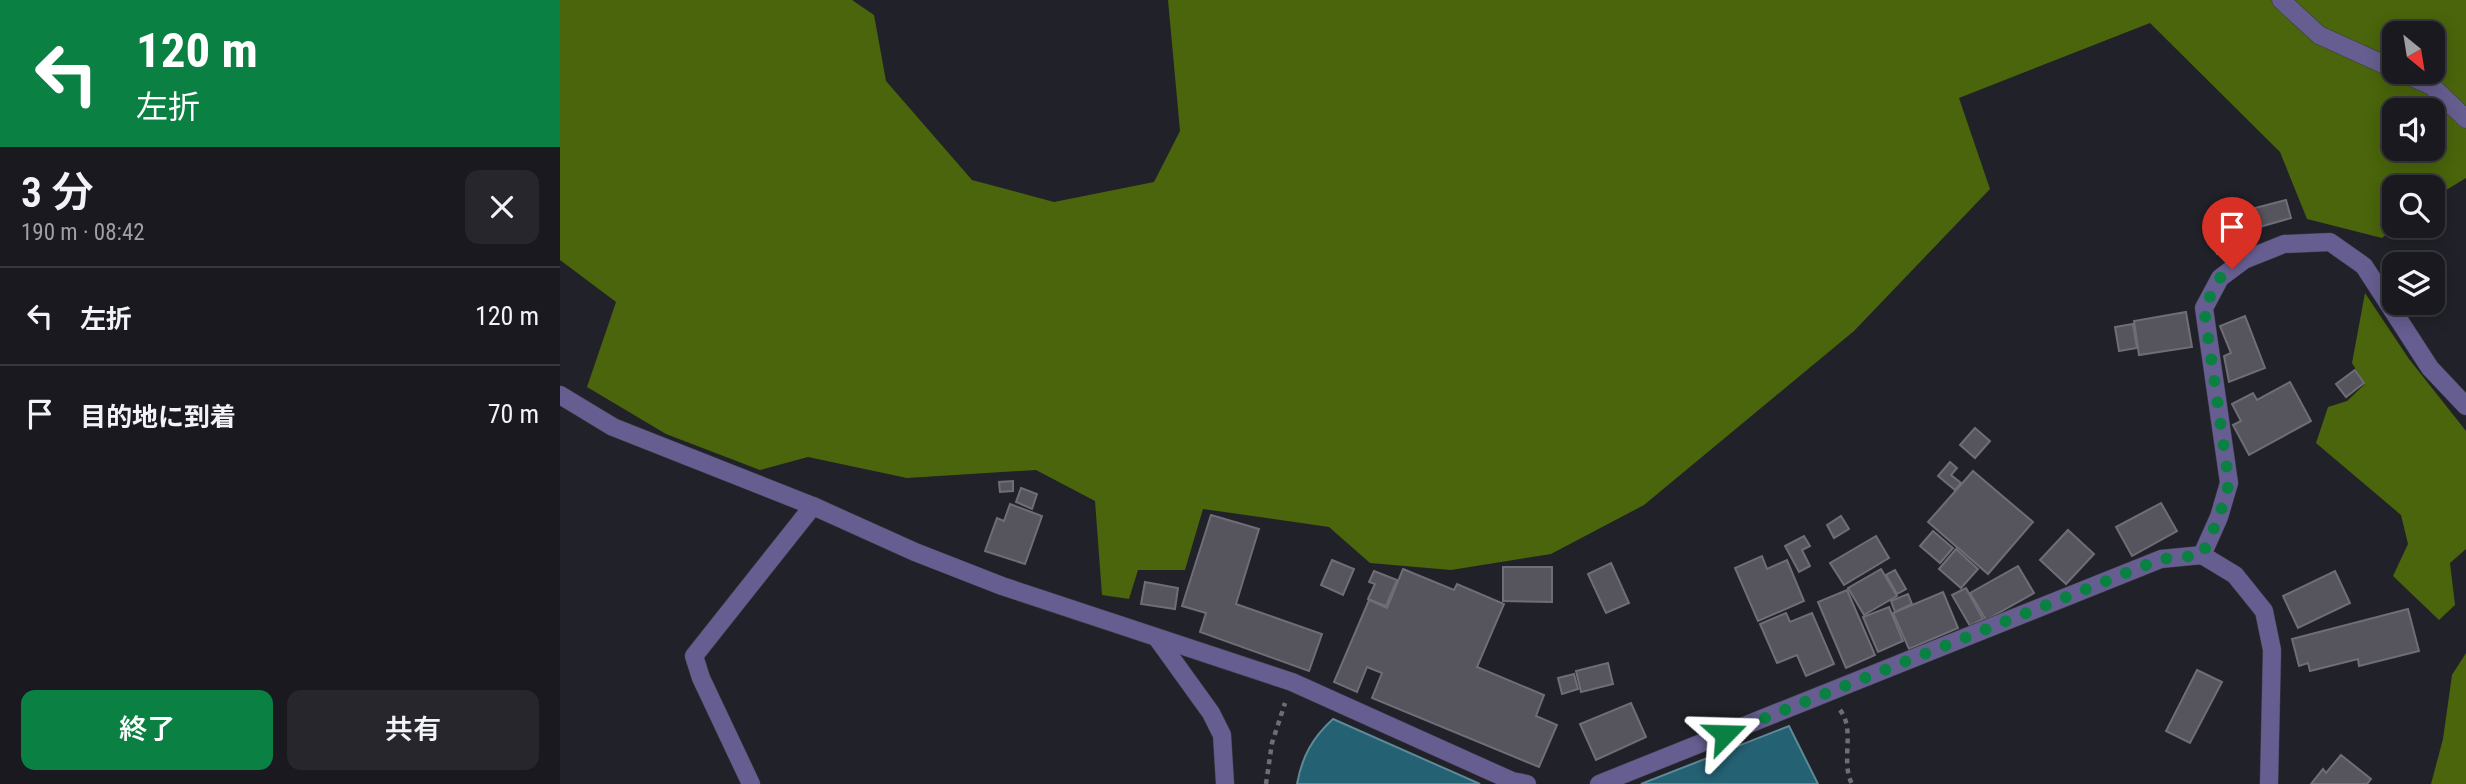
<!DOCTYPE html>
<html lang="ja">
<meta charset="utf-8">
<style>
body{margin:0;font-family:"Roboto Condensed","Noto Sans JP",sans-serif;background:#26262c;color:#f1f3f6;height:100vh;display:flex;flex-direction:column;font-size:26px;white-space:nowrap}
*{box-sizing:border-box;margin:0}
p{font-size:23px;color:#9fa0a4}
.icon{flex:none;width:38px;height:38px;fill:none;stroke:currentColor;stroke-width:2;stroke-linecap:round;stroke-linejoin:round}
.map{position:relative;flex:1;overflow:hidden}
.drawer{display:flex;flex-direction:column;background:#19191f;width:560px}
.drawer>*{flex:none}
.hud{background:#0b8043;color:#fff;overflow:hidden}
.needle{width:46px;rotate:150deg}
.tools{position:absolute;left:1822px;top:21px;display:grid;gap:14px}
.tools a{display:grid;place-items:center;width:63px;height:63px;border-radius:14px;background:#19191f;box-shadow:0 4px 18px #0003,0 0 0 2px #37383d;font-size:35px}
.pin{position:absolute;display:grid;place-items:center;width:60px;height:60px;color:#fff;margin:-72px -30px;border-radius:50% 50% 50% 0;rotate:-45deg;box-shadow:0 0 7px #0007}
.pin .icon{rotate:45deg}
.me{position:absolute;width:77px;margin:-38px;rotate:68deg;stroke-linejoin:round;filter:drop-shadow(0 0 5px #0008)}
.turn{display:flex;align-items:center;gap:24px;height:147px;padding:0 21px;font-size:32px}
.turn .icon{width:91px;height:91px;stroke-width:2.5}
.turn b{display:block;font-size:49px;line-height:60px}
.round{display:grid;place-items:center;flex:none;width:74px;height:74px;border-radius:14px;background:#26262c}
.summary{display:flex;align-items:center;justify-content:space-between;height:119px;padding:0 21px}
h1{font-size:42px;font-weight:600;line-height:52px}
.action{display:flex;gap:14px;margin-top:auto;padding:14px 21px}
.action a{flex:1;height:80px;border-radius:14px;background:#0b8043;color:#fff;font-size:28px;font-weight:600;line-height:80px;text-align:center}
.action a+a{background:#26262c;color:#f1f3f6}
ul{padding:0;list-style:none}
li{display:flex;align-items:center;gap:21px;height:98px;padding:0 21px;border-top:2px solid #37383d}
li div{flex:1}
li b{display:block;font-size:26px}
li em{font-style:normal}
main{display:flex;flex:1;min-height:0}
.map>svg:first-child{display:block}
.forest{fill:#4a650b;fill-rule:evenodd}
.water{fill:#246173;stroke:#5e8997;stroke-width:2}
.building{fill:#56545d;stroke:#6f6d76;stroke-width:2}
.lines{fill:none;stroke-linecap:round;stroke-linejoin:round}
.street-casing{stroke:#3c3c44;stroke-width:19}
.path{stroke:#6e6e75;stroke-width:4.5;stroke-dasharray:5 5;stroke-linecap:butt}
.street{stroke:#665e90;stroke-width:18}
.route{stroke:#0b8043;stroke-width:12;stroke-dasharray:0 21.6}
</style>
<main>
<section class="drawer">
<div class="hud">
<div class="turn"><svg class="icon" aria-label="left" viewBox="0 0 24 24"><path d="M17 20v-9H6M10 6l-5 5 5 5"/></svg><div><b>120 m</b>左折</div></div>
</div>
<div class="summary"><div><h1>3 分</h1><p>190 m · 08:42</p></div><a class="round"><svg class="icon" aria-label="close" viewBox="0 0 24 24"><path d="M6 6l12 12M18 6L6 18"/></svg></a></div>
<ul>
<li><svg class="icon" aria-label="left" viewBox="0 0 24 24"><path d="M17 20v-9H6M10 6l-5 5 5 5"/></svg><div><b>左折</b></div><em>120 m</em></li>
<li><svg class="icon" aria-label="arrive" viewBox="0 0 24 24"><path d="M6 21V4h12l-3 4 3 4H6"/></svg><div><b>目的地に到着</b></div><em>70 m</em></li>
</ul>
<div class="action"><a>終了</a><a>共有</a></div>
</section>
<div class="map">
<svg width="1906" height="784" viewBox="0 0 1906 784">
<rect width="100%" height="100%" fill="#212129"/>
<!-- forest -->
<g class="forest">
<path d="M0 0H292L314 15 326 81 412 180 494 202 594 182 620 131 608 0H1906V178L1873 198 1872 187H1834V226H1837L1822 238 1747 219 1720 152 1590 23 1399 98 1430 189 1294 331 1084 505 991 554 891 570 810 563 769 527 643 509 625 570H578L569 599 542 595 535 501 476 470 347 478 248 457 200 470 106 434 27 387 56 302 0 260ZM1834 33H1872V72H1834ZM1834 110H1872V149H1834Z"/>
<polygon points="1805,293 1849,359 1906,431 1906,549 1890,563 1895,605 1879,620 1833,576 1848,544 1841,515 1756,443 1768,407 1787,401 1805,384 1792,363"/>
<polygon points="1906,653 1906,784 1871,784 1883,739 1892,675"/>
</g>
<!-- water -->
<g class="water">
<path d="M773 719 920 784H737C742 757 752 738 773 719Z"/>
<polygon points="1229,726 1258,784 1081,784"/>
</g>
<!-- building -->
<g class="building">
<polygon points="1726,200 1731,218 1682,232 1685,243 1657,254 1645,221"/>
<polygon points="1626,312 1632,347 1579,355 1574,321"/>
<polygon points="1685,316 1705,368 1669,382 1664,356 1671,353 1660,326"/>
<polygon points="1573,324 1577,348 1559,351 1555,327"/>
<polygon points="1795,370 1804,383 1786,397 1776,384"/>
<polygon points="1730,382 1751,421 1689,455 1673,425 1681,421 1672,404 1693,393 1697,400"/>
<polygon points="1415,428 1430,441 1415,458 1400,445"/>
<polygon points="1390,462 1397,468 1391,475 1401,483 1395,490 1378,476"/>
<polygon points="1413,471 1473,522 1428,574 1368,522"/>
<polygon points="453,481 453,491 440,492 439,482"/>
<polygon points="461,488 477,494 472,509 456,502"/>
<polygon points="1601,503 1617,531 1572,556 1556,527"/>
<polygon points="450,504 482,516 465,564 425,551 437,518 444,521"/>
<polygon points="651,515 699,529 676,604 762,634 749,671 640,632 646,613 622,606"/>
<polygon points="1281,516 1289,529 1274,538 1267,525"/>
<polygon points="1508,530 1534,554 1506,584 1480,560"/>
<polygon points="1373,531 1393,548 1380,563 1360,546"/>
<polygon points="1244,536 1250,546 1242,550 1250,566 1239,572 1225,546"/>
<polygon points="1316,536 1329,558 1284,585 1270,563"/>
<polygon points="1396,549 1418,569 1401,588 1379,569"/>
<polygon points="1202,556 1207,569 1227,560 1244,601 1198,621 1175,568"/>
<polygon points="772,560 794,569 783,595 761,585"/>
<polygon points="1051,563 1069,603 1046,613 1028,574"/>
<polygon points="1458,566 1474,593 1426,620 1410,593"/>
<polygon points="943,567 992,567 992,602 943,601"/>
<polygon points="843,569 894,590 897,584 944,604 917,667 984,695 976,716 997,725 979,767 812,698 822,673 807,667 797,692 774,682 809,600 827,608"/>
<polygon points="1321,569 1337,596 1304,615 1288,588"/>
<polygon points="1335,570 1346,589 1337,594 1326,575"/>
<polygon points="814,571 837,580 826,606 808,599 815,584 809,582"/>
<polygon points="1775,571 1790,603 1738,628 1723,596"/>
<polygon points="585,582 618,588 615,609 581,604"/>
<polygon points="1406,588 1423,619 1410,626 1392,595"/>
<polygon points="1287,590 1315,655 1286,668 1258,602"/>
<polygon points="1383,592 1398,628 1349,649 1333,613"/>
<polygon points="1348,594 1352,604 1335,612 1331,601"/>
<polygon points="1329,607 1343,641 1318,652 1303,617"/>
<polygon points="1848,609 1859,651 1799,666 1798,659 1750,671 1748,663 1739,666 1732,639"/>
<polygon points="1226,613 1230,622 1252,613 1274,664 1246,676 1237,655 1217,663 1200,624"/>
<polygon points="1048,663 1053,684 1021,692 1016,671"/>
<polygon points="1637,670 1662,682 1630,743 1606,731"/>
<polygon points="1014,674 1018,689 1002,694 998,678"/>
<polygon points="1071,703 1086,737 1036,760 1020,724"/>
<polygon points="1781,755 1811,779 1807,784 1751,784 1763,769 1766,773"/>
</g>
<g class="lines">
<defs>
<g id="street">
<polyline points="1721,0 1759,35 1834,69"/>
<polyline points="1840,72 1872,86 1906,119"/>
<polyline points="0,395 53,427 253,506 355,552 442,586 732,682 952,781 967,784"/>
<polyline points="1642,555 1659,517 1669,483 1644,308 1660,278 1684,260 1724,244 1770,242 1804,266 1870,368 1906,406"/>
<polyline points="597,638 651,713 662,735 665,784"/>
<polyline points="191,784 141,678 134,656 253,506"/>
<polyline points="1039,784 1601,559 1642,555 1675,575 1704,611 1712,650 1709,784"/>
</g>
</defs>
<!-- street casing -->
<use href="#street" class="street-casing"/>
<!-- path -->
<g class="path">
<path d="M1280 710C1296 730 1280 761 1292 784"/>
<polyline points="706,784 712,743 725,703"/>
</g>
<!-- street -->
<use href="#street" class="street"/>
</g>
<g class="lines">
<!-- route -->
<polyline class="route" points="1165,734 1601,559 1642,555 1659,517 1669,483 1644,308 1660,278 1672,269"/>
</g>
</svg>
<div class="tools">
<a><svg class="needle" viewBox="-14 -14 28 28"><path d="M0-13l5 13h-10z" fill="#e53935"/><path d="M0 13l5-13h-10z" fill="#9fa0a4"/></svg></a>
<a><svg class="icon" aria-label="sound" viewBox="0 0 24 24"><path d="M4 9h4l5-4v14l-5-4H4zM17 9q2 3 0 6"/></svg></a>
<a><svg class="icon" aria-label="search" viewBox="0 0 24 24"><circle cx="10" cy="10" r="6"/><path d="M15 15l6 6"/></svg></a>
<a><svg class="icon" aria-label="layers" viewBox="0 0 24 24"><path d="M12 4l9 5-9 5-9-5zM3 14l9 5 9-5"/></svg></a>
</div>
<div class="pin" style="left:1672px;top:269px;background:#d93025"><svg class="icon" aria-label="arrive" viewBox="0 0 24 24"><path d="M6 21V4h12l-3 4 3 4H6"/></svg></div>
<svg class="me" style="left:1165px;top:734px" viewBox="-20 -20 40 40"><path d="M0-17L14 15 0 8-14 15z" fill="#0b8043" stroke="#fff" stroke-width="4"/></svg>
</div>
</main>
